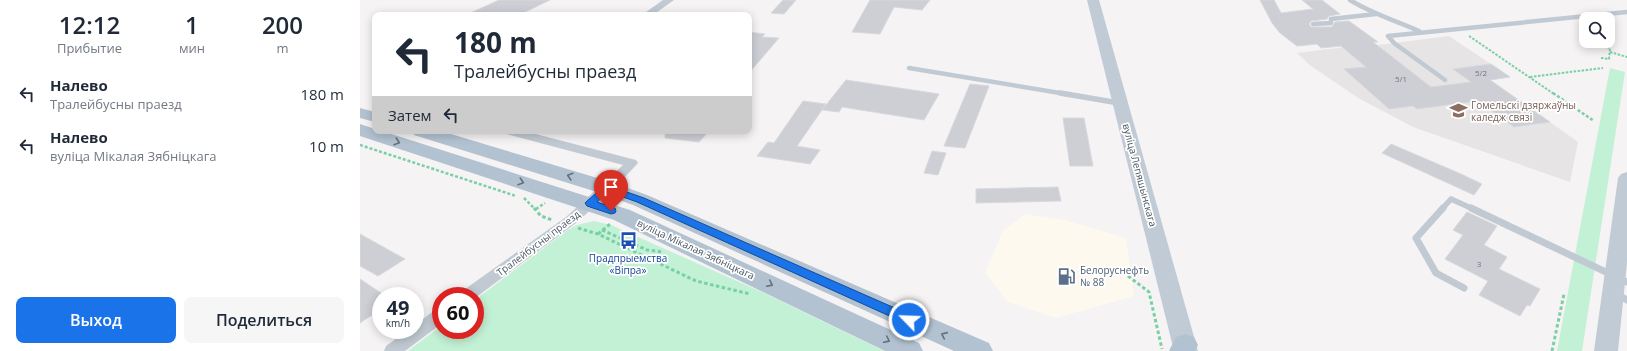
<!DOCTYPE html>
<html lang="ru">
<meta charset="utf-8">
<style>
body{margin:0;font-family:"Open Sans",sans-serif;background:#f6f6f7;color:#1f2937;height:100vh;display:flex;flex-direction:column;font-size:15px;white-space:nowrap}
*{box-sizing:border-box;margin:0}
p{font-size:13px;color:#747a83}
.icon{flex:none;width:22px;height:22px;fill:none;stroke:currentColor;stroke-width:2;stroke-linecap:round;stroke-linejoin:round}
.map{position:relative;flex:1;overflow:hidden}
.sheet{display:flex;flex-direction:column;background:#fff;width:360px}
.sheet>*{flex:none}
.guide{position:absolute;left:12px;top:12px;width:380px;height:122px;border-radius:8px;box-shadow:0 2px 10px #0003;background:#fff;color:#1f2937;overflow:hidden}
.buttons{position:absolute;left:1219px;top:12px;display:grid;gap:8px}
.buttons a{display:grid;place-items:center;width:36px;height:36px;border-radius:8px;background:#fff;box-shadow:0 2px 10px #0003;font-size:20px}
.speed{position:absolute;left:12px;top:287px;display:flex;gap:8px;font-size:20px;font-weight:700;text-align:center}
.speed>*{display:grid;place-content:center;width:52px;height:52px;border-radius:50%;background:#fff;box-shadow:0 2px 10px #0003;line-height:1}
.speed small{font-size:10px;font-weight:400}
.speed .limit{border:6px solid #d22;background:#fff;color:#111}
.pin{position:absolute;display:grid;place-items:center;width:34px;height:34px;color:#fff;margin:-41px -17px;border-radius:50% 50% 50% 0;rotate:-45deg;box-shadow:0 0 4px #0007}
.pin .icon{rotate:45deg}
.me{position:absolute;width:44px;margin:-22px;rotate:294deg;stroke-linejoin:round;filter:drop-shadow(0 0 3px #0008)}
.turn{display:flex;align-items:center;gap:14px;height:84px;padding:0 16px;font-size:18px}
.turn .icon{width:52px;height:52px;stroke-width:2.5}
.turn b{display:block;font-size:28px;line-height:34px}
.then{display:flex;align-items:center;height:38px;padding:0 16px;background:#0003;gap:8px;font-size:15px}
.eta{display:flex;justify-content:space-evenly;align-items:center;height:68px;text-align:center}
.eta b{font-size:24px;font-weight:600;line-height:28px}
.primary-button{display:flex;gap:8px;margin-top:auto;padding:8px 16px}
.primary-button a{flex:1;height:46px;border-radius:8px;background:#1a73e8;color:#fff;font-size:16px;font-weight:600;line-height:46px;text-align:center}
.primary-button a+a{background:#f6f6f7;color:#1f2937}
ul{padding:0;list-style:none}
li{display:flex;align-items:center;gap:12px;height:52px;padding:0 16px}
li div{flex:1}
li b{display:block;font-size:15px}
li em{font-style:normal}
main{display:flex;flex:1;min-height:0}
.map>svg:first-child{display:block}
.commercial{fill:#fdf9ef}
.education{fill:#e6e4e5}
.green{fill:#c3f1d5}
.building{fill:#cdcfd5;stroke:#d7d9de}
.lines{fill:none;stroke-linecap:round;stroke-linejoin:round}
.path-far2{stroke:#7ad0a6;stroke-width:2;stroke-dasharray:2.5 1.5;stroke-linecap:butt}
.path-far1{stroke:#7ad0a6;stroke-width:2.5;stroke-dasharray:3 2;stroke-linecap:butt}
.path{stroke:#7ad0a6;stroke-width:3;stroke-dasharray:3.5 2.5;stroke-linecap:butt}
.lane-far2{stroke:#c1cad2;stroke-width:4.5}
.lane-far1{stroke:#c1cad2;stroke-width:5.5}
.lane{stroke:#c1cad2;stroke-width:7}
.street{fill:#c1cad2;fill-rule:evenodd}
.secondary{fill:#c1cbd6;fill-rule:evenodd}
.primary{fill:#b3c2d1;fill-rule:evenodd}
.oneway{stroke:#64717d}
.route{fill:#1a73e8;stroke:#114b97}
.labels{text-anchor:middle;stroke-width:3.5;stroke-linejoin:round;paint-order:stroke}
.number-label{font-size:8px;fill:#6b747e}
.education-label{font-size:10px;fill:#785e54;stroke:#fff;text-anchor:start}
.street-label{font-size:10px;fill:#4a5661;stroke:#fff}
.transit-label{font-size:10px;fill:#164399;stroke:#fff}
.service-label{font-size:10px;fill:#4e5e75;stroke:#fff;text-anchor:start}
</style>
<main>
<section class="sheet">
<div class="eta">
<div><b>12:12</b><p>Прибытие</p></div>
<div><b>1</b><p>мин</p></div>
<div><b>200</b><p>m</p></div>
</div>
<ul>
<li><svg class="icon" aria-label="left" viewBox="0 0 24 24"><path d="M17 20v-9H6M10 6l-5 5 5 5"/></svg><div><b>Налево</b><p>Тралейбусны праезд</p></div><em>180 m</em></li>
<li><svg class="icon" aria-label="left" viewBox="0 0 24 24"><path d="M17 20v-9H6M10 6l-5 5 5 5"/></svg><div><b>Налево</b><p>вуліца Мікалая Зябніцкага</p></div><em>10 m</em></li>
</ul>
<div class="primary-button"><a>Выход</a><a>Поделиться</a></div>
</section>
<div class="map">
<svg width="1267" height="351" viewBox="0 0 1267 351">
<rect width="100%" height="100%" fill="#f5f3f3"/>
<!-- commercial -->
<polygon class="commercial" points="665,214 704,220 766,238 774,296 696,318 648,302 625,273 643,231"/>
<!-- education -->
<polygon class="education" points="1089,36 1150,77 1131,80 1218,142 1210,182 1053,127 1000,99 951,66 937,53 985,47 987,49"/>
<!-- green -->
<g class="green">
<polygon points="1250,68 1265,72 1222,351 1197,351"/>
<polygon points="234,221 251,225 404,293 524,351 48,351 81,326 81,330 115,330 115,300 209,229 217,225"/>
</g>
<!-- building -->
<g class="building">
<polygon points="139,0 190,0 159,15 106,15"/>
<polygon points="423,0 436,0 424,14 411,13"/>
<polygon points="510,0 570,0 562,10 534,7 520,34 492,32"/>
<polygon points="900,0 914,0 921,13 953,9 942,0 962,0 980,14 969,16 967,19 951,21 949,24 951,27 972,27 975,22 989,21 1018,42 1013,42 1071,87 1111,82 1093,69 1131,64 1150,77 1130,80 1190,122 1154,127 1118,101 1057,109 1053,106 1029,109 984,69 1006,67 981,46 961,48 957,44 937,46 920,33 912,23"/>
<polygon points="389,32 405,34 402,37 419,38 389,73"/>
<polygon points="486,80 579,94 564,120 482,107 479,112 462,110"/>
<polygon points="610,84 629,86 605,148 584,146"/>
<polygon points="443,101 466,104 437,146 460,150 450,164 397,156 408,142 414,143"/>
<polygon points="703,118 724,118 733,166 710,166"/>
<polygon points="305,131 349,131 339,142 305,138"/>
<polygon points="1031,144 1101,174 1122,184 1114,195 1022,153"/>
<polygon points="572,151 586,153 578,175 564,173"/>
<polygon points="698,187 701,201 616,203 616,189"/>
<polygon points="1107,212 1137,226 1124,245 1147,257 1139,269 1180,289 1170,306 1167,305 1160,316 1119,295 1128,281 1085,259 1103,235 1093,230"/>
<polygon points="0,234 45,259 18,276 0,266"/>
<polygon points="0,279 21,293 21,309 0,323"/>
</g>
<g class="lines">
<!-- path-far2 -->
<g class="path-far2">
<polyline points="1109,36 1194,94"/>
<polyline points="1250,52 1267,57"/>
<polyline points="1241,58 1249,59 1250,48 1244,46"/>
<polyline points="1170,77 1243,68"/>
</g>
<!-- path-far1 -->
<g class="path-far1">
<polyline points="1193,93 1234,121"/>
<polyline points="0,145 156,196"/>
<polyline points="164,198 175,209"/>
<polyline points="176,209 185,203"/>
</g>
<!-- path -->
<g class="path">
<polyline points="174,208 181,216 192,220"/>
<polyline points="218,228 238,234 336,281 390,294"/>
<polyline points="242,230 287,250 303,252"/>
<polyline points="238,234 250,224"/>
<polyline points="768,276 789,292 802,349"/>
<polyline points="1192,351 1204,294"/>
</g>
<!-- lane-far2 -->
<g class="lane-far2">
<path d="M990 0C1011 13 1036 21 1059 31"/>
<polyline points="953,24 971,23 971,19 1016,14"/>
<polyline points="549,68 706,94"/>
<polyline points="1085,80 1034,43 1028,36 1267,12"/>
</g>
<!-- lane-far1 -->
<g class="lane-far1">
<polyline points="700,93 759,103"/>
<polyline points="1082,209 1091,199 1113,209"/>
</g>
<!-- lane -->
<g class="lane">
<polyline points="1083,208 1056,238 1076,273 1104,288"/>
<polyline points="1111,208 1267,282"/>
<polyline points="1258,295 1267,300"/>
</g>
<!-- street -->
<g class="street">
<polygon points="303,0 314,0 293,15 282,15"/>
<polygon points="144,131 164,131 276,160 278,163 252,191 216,223 115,298 115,296 99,296 101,292 206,217 263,165 146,134"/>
<polygon points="81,309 81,324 45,351 24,351 26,346 48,330 55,330 55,325 75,310"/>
</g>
<!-- secondary -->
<g class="secondary">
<polygon points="727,0 739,0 838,351 814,351"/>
<polygon points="1267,172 1267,263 1258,351 1234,351 1258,178 1261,174"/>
</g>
<!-- primary -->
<g class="primary">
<polygon points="0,108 15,112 15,122 0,118"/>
<polygon points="0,124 15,129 15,131 22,131 270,210 559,343 563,351 525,351 254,220 0,136"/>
<polygon points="52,131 81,131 254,183 287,195 629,343 633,351 594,351 273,205 240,193 54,135"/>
<polygon points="825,334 834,337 838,345 835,351 809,351 816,337"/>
</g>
</g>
<!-- one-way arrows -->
<defs><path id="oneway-chevron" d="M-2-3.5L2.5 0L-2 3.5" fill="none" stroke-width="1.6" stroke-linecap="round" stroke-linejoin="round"/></defs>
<g class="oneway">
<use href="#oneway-chevron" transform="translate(37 142) rotate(18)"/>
<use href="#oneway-chevron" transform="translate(210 176) rotate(-163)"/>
<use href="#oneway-chevron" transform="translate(161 182) rotate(18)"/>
<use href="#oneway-chevron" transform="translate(410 284) rotate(26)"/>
<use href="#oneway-chevron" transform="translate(584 335) rotate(-156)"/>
<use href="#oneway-chevron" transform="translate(527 340) rotate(26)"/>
</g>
<!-- route -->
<polygon class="route" points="247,185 284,198 553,316 555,320 553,323 549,324 545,323 277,202 249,192 237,202 255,208 256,211 255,213 251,214 227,206 225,203 227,201 244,186"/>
<!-- icons -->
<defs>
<symbol id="university-bare" viewBox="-9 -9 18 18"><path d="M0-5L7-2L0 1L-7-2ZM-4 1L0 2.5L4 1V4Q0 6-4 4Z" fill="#8d6e63" stroke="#fff" stroke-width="2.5" paint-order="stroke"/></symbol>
<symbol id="bus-bare" viewBox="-9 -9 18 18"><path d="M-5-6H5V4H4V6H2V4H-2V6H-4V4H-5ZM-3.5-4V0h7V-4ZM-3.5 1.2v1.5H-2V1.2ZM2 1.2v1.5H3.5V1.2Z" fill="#1a4fb4" stroke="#fff" stroke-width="2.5" paint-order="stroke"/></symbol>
<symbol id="fuel-bare" viewBox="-9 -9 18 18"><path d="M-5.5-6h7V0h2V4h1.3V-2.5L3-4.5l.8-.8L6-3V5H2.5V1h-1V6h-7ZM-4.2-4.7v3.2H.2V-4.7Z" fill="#5c6f8a" stroke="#fff" stroke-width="2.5" paint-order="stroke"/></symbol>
</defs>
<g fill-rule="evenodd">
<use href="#university-bare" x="1086" y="98" width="25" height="25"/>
<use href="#bus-bare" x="256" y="228" width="25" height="25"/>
<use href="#fuel-bare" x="694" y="264" width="25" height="25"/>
</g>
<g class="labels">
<!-- number labels -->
<g class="number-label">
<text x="1121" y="76">5/2</text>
<text x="1041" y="82">5/1</text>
<text x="1119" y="267">3</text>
</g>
<!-- education labels -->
<g class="education-label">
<text x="1111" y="109">Гомельскі дзяржаўны<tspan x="1111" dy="12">каледж связі</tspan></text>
</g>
<!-- street labels -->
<g class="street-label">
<text transform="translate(780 175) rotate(75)" y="4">вуліца Лепяшынскага</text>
<text transform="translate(178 243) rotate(-37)" y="4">Тралейбусны праезд</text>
<text transform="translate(336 249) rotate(25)" y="4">вуліца Мікалая Зябніцкага</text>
</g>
<!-- transit labels -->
<g class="transit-label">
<text x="268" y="262">Прадпрыемства<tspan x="268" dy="12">«Віпра»</tspan></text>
</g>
<!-- service labels -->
<g class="service-label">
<text x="720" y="274">Белоруснефть<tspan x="720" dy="12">№ 88</tspan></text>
</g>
</g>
</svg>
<div class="buttons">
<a><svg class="icon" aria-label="search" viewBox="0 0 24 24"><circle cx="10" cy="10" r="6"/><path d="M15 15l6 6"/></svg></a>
</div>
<div class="speed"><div>49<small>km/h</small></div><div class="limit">60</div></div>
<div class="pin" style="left:251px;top:211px;background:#d93025"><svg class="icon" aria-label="arrive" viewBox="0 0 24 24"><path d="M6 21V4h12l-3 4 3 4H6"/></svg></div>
<svg class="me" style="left:549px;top:320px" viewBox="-20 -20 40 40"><circle r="17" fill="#1a73e8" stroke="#fff" stroke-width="3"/><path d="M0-11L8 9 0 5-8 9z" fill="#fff"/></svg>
<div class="guide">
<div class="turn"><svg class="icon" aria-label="left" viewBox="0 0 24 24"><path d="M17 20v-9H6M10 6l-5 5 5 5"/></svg><div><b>180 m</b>Тралейбусны праезд</div></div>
<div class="then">Затем<svg class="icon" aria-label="left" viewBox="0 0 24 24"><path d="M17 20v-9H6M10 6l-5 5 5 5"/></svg></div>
</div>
</div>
</main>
